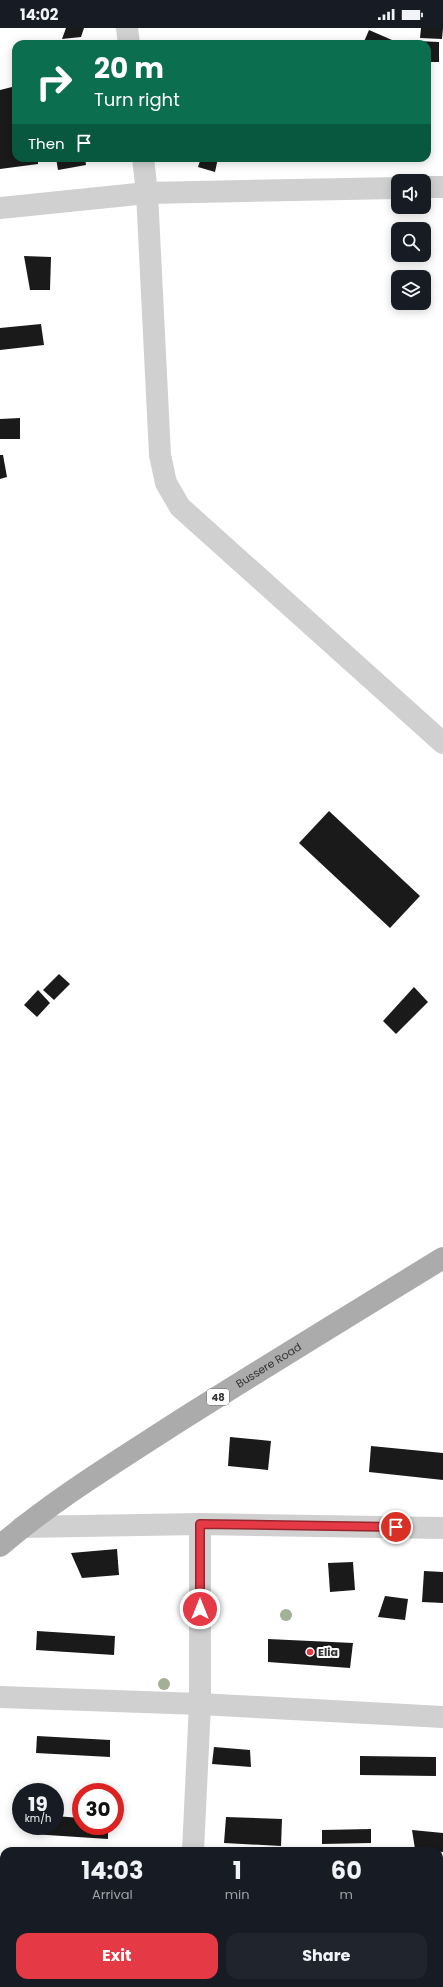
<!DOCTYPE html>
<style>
body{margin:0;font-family:Poppins,sans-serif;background:#20242c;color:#f1f3f6;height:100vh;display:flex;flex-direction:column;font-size:15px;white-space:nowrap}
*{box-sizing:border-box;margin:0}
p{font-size:13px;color:#9ea1a6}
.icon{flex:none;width:22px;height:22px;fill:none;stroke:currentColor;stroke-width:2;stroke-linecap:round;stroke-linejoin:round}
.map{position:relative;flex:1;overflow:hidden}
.side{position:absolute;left:0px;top:1819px;width:443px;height:140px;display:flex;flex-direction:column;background:#171b24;border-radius:12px 12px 0 0;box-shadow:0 2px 10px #0003}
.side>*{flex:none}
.top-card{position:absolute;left:12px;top:12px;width:419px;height:122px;border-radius:12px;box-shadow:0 2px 10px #0003;background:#0b6e4f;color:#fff;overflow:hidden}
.fabs{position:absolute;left:391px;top:146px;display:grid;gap:8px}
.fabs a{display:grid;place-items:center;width:40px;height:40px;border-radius:8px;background:#171b24;box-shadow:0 2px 10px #0003;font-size:20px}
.speed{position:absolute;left:12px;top:1755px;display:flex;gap:8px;font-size:20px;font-weight:700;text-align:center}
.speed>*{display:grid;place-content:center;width:52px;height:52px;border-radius:50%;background:#171b24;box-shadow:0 2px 10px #0003;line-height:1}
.speed small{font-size:10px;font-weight:400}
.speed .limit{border:6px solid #d22;background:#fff;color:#111}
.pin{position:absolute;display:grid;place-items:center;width:34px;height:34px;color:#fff;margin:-17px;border:2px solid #fff;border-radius:50%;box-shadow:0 1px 4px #0007}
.me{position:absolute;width:44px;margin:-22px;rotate:0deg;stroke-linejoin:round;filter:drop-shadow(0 0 3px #0008)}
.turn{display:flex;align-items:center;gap:14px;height:84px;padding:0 16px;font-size:18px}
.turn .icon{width:52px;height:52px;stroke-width:2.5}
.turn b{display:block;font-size:28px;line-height:34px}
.then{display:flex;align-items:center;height:38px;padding:0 16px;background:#0003;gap:8px;font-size:15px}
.eta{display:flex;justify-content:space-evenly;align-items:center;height:68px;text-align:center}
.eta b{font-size:24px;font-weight:700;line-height:28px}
.button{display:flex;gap:8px;margin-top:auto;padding:8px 16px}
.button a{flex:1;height:46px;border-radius:12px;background:#e63946;color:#fff;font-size:16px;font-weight:700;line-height:46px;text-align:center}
.button a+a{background:#20242c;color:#f1f3f6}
.status{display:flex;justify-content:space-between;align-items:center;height:28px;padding:0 20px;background:#171b24;direction:ltr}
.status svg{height:11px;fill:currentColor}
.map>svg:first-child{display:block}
.building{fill:#1a1a1a}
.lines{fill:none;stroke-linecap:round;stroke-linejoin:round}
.street{stroke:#d0d0d0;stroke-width:22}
.primary{stroke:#ababab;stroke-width:22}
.tree{fill:#a2b095}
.route-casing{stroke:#96252e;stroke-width:10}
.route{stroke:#e63946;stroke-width:7}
.poi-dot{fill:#e63946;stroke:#fff;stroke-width:1.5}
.labels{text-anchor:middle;stroke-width:4;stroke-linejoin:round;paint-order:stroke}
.shield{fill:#fff;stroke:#707070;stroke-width:1}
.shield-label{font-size:10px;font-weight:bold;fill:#333}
.street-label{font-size:11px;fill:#333;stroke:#fff}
.poi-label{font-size:11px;font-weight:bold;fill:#333;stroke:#fff;text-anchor:start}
</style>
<div class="status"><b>14:02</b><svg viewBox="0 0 49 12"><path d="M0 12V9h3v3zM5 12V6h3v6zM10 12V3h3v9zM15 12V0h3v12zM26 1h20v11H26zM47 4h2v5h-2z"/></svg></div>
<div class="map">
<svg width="443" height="1959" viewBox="0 0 443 1959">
<rect width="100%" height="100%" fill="#fff"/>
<!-- building -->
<g class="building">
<polygon points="66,0 84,0 81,9 62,11"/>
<polygon points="421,0 443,0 442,11 420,10"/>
<polygon points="369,2 392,12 390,16 363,16"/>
<polygon points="417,13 439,14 439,34 427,34 427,16 417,16"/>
<polygon points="16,58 16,130 38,130 38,136 0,141 0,62"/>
<polygon points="56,130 85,130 86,137 58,142"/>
<polygon points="201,130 218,130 215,144 198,139"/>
<polygon points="24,228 51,229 50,262 30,262"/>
<polygon points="41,296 44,317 0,322 0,300"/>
<polygon points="20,390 20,411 0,411 0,391"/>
<polygon points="0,427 3,427 7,449 0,451"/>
<polygon points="329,783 420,868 390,900 299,815"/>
<polygon points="59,946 70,956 54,972 43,962"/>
<polygon points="414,959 428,974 396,1006 383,993"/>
<polygon points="38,962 50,975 37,989 24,977"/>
<polygon points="230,1409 271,1413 268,1442 228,1438"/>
<polygon points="371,1418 443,1425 443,1452 369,1444"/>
<polygon points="117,1521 119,1547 82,1550 71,1525"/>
<polygon points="353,1534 355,1562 330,1564 328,1535"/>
<polygon points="424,1543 443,1544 443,1575 422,1574"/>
<polygon points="385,1568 408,1571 405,1592 378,1589"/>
<polygon points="37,1603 115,1608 114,1627 36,1622"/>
<polygon points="268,1611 353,1615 350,1640 268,1634"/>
<polygon points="37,1708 110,1712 110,1729 36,1725"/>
<polygon points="214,1719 250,1722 251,1739 212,1736"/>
<polygon points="360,1728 436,1729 436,1748 360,1747"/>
<polygon points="55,1788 81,1790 81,1798 108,1798 108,1811 32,1806 33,1798 55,1798"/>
<polygon points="226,1789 282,1791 281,1818 224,1815"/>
<polygon points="371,1801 371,1815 322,1816 322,1802"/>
<polygon points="412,1802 443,1805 443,1824 415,1821"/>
<polygon points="439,1925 443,1925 443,1958 397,1956 439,1955"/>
</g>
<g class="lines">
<!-- street -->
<g class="street">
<polyline points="127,0 129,16"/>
<polyline points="143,130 147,165 160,427 166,455 180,479 443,715"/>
<polyline points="424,159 443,159"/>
<polyline points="0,180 147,165 398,160"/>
<polyline points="22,1499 200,1496 443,1500"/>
<polyline points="0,1669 200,1676 443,1689"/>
<polyline points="193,1823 200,1676 200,1496"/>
<polyline points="0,1847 4,1847"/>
<polyline points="439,1875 443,1875"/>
<polyline points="178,1959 179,1955"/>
</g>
<!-- primary -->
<path class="primary" id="s1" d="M0 1518C52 1473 116 1434 173 1397 263 1340 353 1285 443 1230"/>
</g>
<!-- trees -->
<g class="tree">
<circle cx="286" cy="1587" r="6"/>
<circle cx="164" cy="1656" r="6"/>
</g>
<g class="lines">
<defs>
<polyline id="route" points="200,1581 200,1496 396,1499"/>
</defs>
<!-- route casing -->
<use href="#route" class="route-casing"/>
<!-- route -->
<use href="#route" class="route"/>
</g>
<!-- markers -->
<circle class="poi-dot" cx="310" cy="1624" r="4"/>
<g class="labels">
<!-- shield labels -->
<rect class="shield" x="207" y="1361" width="22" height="16" rx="3"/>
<g class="shield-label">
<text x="218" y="1373">48</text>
</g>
<!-- street labels -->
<g class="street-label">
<text dy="4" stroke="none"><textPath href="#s1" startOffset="324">Bussere Road</textPath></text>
</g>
<!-- poi labels -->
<g class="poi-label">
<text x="318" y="1628">Elia</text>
</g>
</g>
</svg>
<div class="fabs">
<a><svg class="icon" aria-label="sound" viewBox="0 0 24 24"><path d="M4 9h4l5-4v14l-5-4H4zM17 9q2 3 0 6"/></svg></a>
<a><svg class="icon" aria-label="search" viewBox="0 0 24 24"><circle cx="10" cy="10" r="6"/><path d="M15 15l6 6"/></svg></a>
<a><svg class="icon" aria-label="layers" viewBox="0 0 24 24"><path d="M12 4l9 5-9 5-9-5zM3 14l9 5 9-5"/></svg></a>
</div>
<div class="speed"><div>19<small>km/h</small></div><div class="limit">30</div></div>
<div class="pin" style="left:396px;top:1499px;background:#d93025"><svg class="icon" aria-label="arrive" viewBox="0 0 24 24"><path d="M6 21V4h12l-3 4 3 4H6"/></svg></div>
<svg class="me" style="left:200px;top:1581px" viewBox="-20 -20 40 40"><circle r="17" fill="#e63946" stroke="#fff" stroke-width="3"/><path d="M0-11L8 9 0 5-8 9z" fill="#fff"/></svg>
<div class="top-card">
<div class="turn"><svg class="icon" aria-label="right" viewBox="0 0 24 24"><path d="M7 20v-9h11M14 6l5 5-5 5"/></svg><div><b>20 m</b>Turn right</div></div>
<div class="then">Then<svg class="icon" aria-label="arrive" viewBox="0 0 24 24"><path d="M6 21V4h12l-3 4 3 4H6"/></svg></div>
</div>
<section class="side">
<div class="eta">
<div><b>14:03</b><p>Arrival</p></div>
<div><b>1</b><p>min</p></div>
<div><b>60</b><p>m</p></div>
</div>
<div class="button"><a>Exit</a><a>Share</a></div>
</section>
</div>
